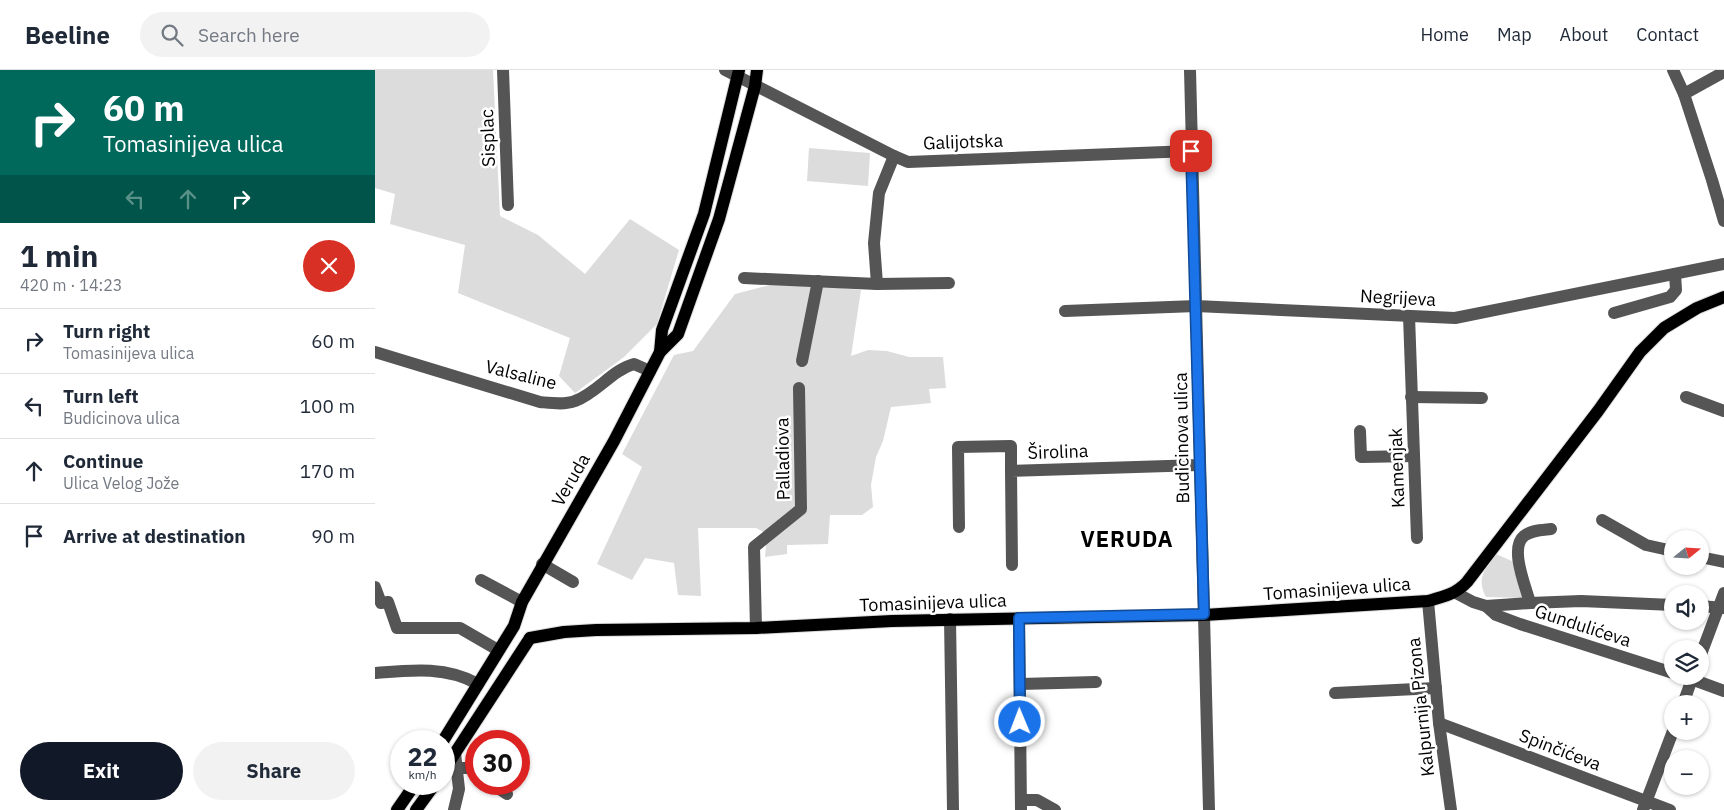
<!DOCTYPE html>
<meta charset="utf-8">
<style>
body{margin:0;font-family:"IBM Plex Sans",sans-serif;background:#f2f2f3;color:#1f2937;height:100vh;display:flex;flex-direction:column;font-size:19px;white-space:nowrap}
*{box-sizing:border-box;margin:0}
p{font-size:16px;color:#747a83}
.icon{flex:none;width:28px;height:28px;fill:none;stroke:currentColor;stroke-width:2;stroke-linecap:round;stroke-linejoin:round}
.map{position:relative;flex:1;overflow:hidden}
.panel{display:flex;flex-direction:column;background:#fff;width:375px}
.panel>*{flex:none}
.top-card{background:#00695c;color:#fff;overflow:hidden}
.needle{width:32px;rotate:72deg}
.controls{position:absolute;left:1289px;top:460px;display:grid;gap:10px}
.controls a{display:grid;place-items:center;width:45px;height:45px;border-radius:50%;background:#fff;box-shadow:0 1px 4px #0004;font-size:25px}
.speed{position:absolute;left:15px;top:660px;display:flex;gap:10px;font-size:25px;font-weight:700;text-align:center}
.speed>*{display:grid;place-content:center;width:65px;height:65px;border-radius:50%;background:#fff;box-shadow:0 1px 4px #0004;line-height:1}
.speed small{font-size:12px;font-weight:400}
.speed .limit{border:8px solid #d22;background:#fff;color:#111}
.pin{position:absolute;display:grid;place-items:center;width:42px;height:42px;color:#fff;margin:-21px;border-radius:10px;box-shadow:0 2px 8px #0006}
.me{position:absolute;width:55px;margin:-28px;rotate:359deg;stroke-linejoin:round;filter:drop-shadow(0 0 4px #0008)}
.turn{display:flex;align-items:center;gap:18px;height:105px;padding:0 20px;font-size:22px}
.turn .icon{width:65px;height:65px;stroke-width:2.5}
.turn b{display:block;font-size:35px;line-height:42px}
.lanes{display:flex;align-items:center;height:48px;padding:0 20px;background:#0003;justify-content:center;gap:25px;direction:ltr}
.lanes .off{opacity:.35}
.round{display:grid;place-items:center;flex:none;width:52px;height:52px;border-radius:26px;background:#f2f2f3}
.head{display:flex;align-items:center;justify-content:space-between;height:85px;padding:0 20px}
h1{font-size:30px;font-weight:800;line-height:38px}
.primary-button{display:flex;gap:10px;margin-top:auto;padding:10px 20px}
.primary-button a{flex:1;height:58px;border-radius:30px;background:#111827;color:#fff;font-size:20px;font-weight:800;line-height:58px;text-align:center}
.primary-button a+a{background:#f2f2f3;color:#1f2937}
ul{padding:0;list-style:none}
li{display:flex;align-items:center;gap:15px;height:65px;padding:0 20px;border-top:1px solid #e0e1e3}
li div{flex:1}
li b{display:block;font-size:19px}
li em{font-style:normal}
header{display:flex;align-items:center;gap:30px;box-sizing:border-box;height:70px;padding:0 25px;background:#fff;border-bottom:1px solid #e0e1e3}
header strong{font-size:24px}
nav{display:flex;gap:28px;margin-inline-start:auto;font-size:18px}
.search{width:350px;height:45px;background:#f2f2f3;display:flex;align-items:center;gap:12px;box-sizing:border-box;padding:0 18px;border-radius:28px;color:#747a83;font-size:19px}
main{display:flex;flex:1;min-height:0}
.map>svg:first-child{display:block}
.green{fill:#dcdcdc}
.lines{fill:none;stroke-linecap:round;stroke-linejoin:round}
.major-casing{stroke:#dbdbdb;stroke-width:14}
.minor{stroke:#555;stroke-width:12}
.major{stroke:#000;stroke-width:12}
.route-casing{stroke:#114b97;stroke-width:12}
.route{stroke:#1a73e8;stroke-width:9}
.labels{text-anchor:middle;stroke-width:5;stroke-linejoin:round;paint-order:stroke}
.street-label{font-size:18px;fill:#000;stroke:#fff}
.district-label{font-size:22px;font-weight:bold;letter-spacing:1px;fill:#000;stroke:#fff}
</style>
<header>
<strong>Beeline</strong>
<div class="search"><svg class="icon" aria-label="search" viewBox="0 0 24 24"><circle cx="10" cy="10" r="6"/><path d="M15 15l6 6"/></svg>Search here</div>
<nav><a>Home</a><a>Map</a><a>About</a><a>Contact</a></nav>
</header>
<main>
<section class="panel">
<div class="top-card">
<div class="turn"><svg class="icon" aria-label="right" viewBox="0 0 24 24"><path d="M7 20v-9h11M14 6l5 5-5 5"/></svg><div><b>60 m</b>Tomasinijeva ulica</div></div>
<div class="lanes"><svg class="icon off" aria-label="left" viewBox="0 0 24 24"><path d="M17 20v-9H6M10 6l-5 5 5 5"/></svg><svg class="icon off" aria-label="ahead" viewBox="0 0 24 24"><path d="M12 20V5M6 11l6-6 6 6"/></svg><svg class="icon" aria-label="right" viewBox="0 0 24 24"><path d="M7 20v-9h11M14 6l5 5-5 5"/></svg></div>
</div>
<div class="head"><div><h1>1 min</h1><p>420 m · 14:23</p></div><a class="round" style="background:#d93025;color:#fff"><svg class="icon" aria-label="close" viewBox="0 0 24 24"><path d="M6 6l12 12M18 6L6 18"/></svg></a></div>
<ul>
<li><svg class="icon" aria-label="right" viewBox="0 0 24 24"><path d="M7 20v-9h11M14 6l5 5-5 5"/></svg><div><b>Turn right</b><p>Tomasinijeva ulica</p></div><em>60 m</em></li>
<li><svg class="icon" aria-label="left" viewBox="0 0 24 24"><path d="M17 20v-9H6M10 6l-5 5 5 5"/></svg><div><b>Turn left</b><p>Budicinova ulica</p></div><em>100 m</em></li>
<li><svg class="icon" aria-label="ahead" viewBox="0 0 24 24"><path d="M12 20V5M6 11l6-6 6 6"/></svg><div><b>Continue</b><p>Ulica Velog Jože</p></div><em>170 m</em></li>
<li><svg class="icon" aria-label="arrive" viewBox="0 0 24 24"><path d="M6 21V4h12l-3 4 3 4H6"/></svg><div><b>Arrive at destination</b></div><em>90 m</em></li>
</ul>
<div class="primary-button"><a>Exit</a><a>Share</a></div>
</section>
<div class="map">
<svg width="1349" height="740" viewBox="0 0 1349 740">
<rect width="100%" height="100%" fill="#fff"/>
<!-- green -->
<g class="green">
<polygon points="0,0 118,0 125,146 163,165 210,204 255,149 304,180 282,254 249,287 200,323 184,306 195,268 83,223 90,175 15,154 20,124 0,118"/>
<polygon points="434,78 495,83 493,116 432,111"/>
<polygon points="406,212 486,220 476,286 493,280 512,281 534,287 568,287 571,318 554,319 556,333 516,337 508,371 501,387 496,415 498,437 487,445 455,445 453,474 412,475 412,484 390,487 392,464 381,458 323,458 326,526 303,525 299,493 270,488 257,510 222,494 267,397 247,384 299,285 318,281 360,224"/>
<path d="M1121 484 1139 492 1150 528 1111 527C1101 507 1110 501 1121 484Z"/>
</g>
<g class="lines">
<defs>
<g id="major">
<polyline points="285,282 287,260 329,144 364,0"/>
<path d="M155 568 189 562 221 560 381 558 517 551 829 545 1053 531C1068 527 1081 524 1092 512L1223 341 1265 282 1289 258 1322 238 1349 227"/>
<polyline points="68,671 139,556 147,532 239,371 285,282 303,264 344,149 380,16 382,0"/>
<polyline points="69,700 155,568"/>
<polyline points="22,740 40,714"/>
<polyline points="41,740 60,714"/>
</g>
</defs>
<!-- major casing -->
<use href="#major" class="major-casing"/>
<!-- minor -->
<g class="minor">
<polyline points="128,0 133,135"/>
<polyline points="350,0 519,86 533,92 816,81"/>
<polyline points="815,0 834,740"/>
<polyline points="1298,0 1309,24"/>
<polyline points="1349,2 1309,24 1337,110 1349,151"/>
<polyline points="369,208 502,214 574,213"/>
<polyline points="502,214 499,173 504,123 519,86"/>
<polyline points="690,241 821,236 1080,248 1349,194"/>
<polyline points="1239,243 1295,227 1301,220 1300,204"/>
<polyline points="1034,246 1042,468"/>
<path d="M0 282 165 332C176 333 190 335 200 331 222 323 237 300 259 294L275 301"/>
<polyline points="427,291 443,211"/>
<polyline points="1036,327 1107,328"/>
<polyline points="1311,327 1349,341"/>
<polyline points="985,361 986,387 1039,386"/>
<polyline points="1227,450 1271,475 1298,481"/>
<polyline points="584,457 583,377 636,376 636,401"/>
<polyline points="1325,487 1349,492"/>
<polyline points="167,494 198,512"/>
<polyline points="637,495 636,401 825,395"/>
<polyline points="106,510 147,532"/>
<polyline points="0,517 6,533 13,532 22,558 85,558 123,580"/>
<polyline points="1081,523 1098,532 1111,536 1155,533 1206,531 1298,535"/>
<polyline points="1053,531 1064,653 1076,740"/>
<path d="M1155 533C1151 517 1134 478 1149 466 1156 460 1167 460 1176 459"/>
<polyline points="1111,536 1121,545 1145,554 1298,603"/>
<polyline points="1325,536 1349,538"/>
<polyline points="644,548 646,740"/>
<polyline points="575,549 578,740"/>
<polyline points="381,558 379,477 426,439 424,318"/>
<polyline points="1325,587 1349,523"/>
<path d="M1 603C36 600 71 596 103 614"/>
<polyline points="1308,606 1349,621"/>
<polyline points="645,614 721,612"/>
<polyline points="960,623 1061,618"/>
<polyline points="1308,634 1318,606"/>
<polyline points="1064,653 1295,740"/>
<polyline points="83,698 95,698 101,703"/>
<polyline points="117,714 132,724"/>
<polyline points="646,730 662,730 680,740"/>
<polyline points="79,740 84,719 80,683"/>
<polyline points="1268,740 1298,661"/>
</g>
<!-- major -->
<use href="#major" class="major"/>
</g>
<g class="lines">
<defs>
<polyline id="route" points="645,652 644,548 829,544 816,81"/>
</defs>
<!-- route casing -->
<use href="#route" class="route-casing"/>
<!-- route -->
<use href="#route" class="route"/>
</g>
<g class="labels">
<!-- street labels -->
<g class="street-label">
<text transform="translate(113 68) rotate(-92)" y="6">Sisplac</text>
<text transform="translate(588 72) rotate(-2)" y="6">Galijotska</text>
<text transform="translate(1023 228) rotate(3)" y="6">Negrijeva</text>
<text transform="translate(146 305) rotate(14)" y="6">Valsaline</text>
<text transform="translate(807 368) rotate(-91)" y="6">Budicinova ulica</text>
<text transform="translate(683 382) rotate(-2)" y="6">Širolina</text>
<text transform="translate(408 389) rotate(-91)" y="6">Palladiova</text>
<text transform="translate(1022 398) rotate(-92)" y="6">Kamenjak</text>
<text transform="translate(196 410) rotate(-60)" y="6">Veruda</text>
<text transform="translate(962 519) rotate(-4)" y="6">Tomasinijeva ulica</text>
<text transform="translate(558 533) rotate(-2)" y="6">Tomasinijeva ulica</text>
<text transform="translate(1208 556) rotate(18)" y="6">Gundulićeva</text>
<text transform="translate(1046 637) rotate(-96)" y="6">Kalpurnija Pizona</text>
<text transform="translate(1185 680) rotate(21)" y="6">Spinčićeva</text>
</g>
<!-- district labels -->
<g class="district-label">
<text x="752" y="477">VERUDA</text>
</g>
</g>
</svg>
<div class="controls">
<a><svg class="needle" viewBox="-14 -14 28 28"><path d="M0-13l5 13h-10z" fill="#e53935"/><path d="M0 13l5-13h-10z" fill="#747a83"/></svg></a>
<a><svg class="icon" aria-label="sound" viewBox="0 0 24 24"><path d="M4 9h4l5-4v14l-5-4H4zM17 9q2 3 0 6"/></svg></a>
<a><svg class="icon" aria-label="layers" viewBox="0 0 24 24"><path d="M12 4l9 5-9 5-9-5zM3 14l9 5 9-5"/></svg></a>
<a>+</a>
<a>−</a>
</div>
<div class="speed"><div>22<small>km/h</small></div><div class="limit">30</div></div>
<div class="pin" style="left:816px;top:81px;background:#d93025"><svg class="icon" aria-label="arrive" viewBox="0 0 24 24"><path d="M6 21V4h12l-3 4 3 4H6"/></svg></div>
<svg class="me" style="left:645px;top:652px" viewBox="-20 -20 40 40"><circle r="17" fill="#1a73e8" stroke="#fff" stroke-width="3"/><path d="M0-11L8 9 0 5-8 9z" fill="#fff"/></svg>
</div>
</main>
